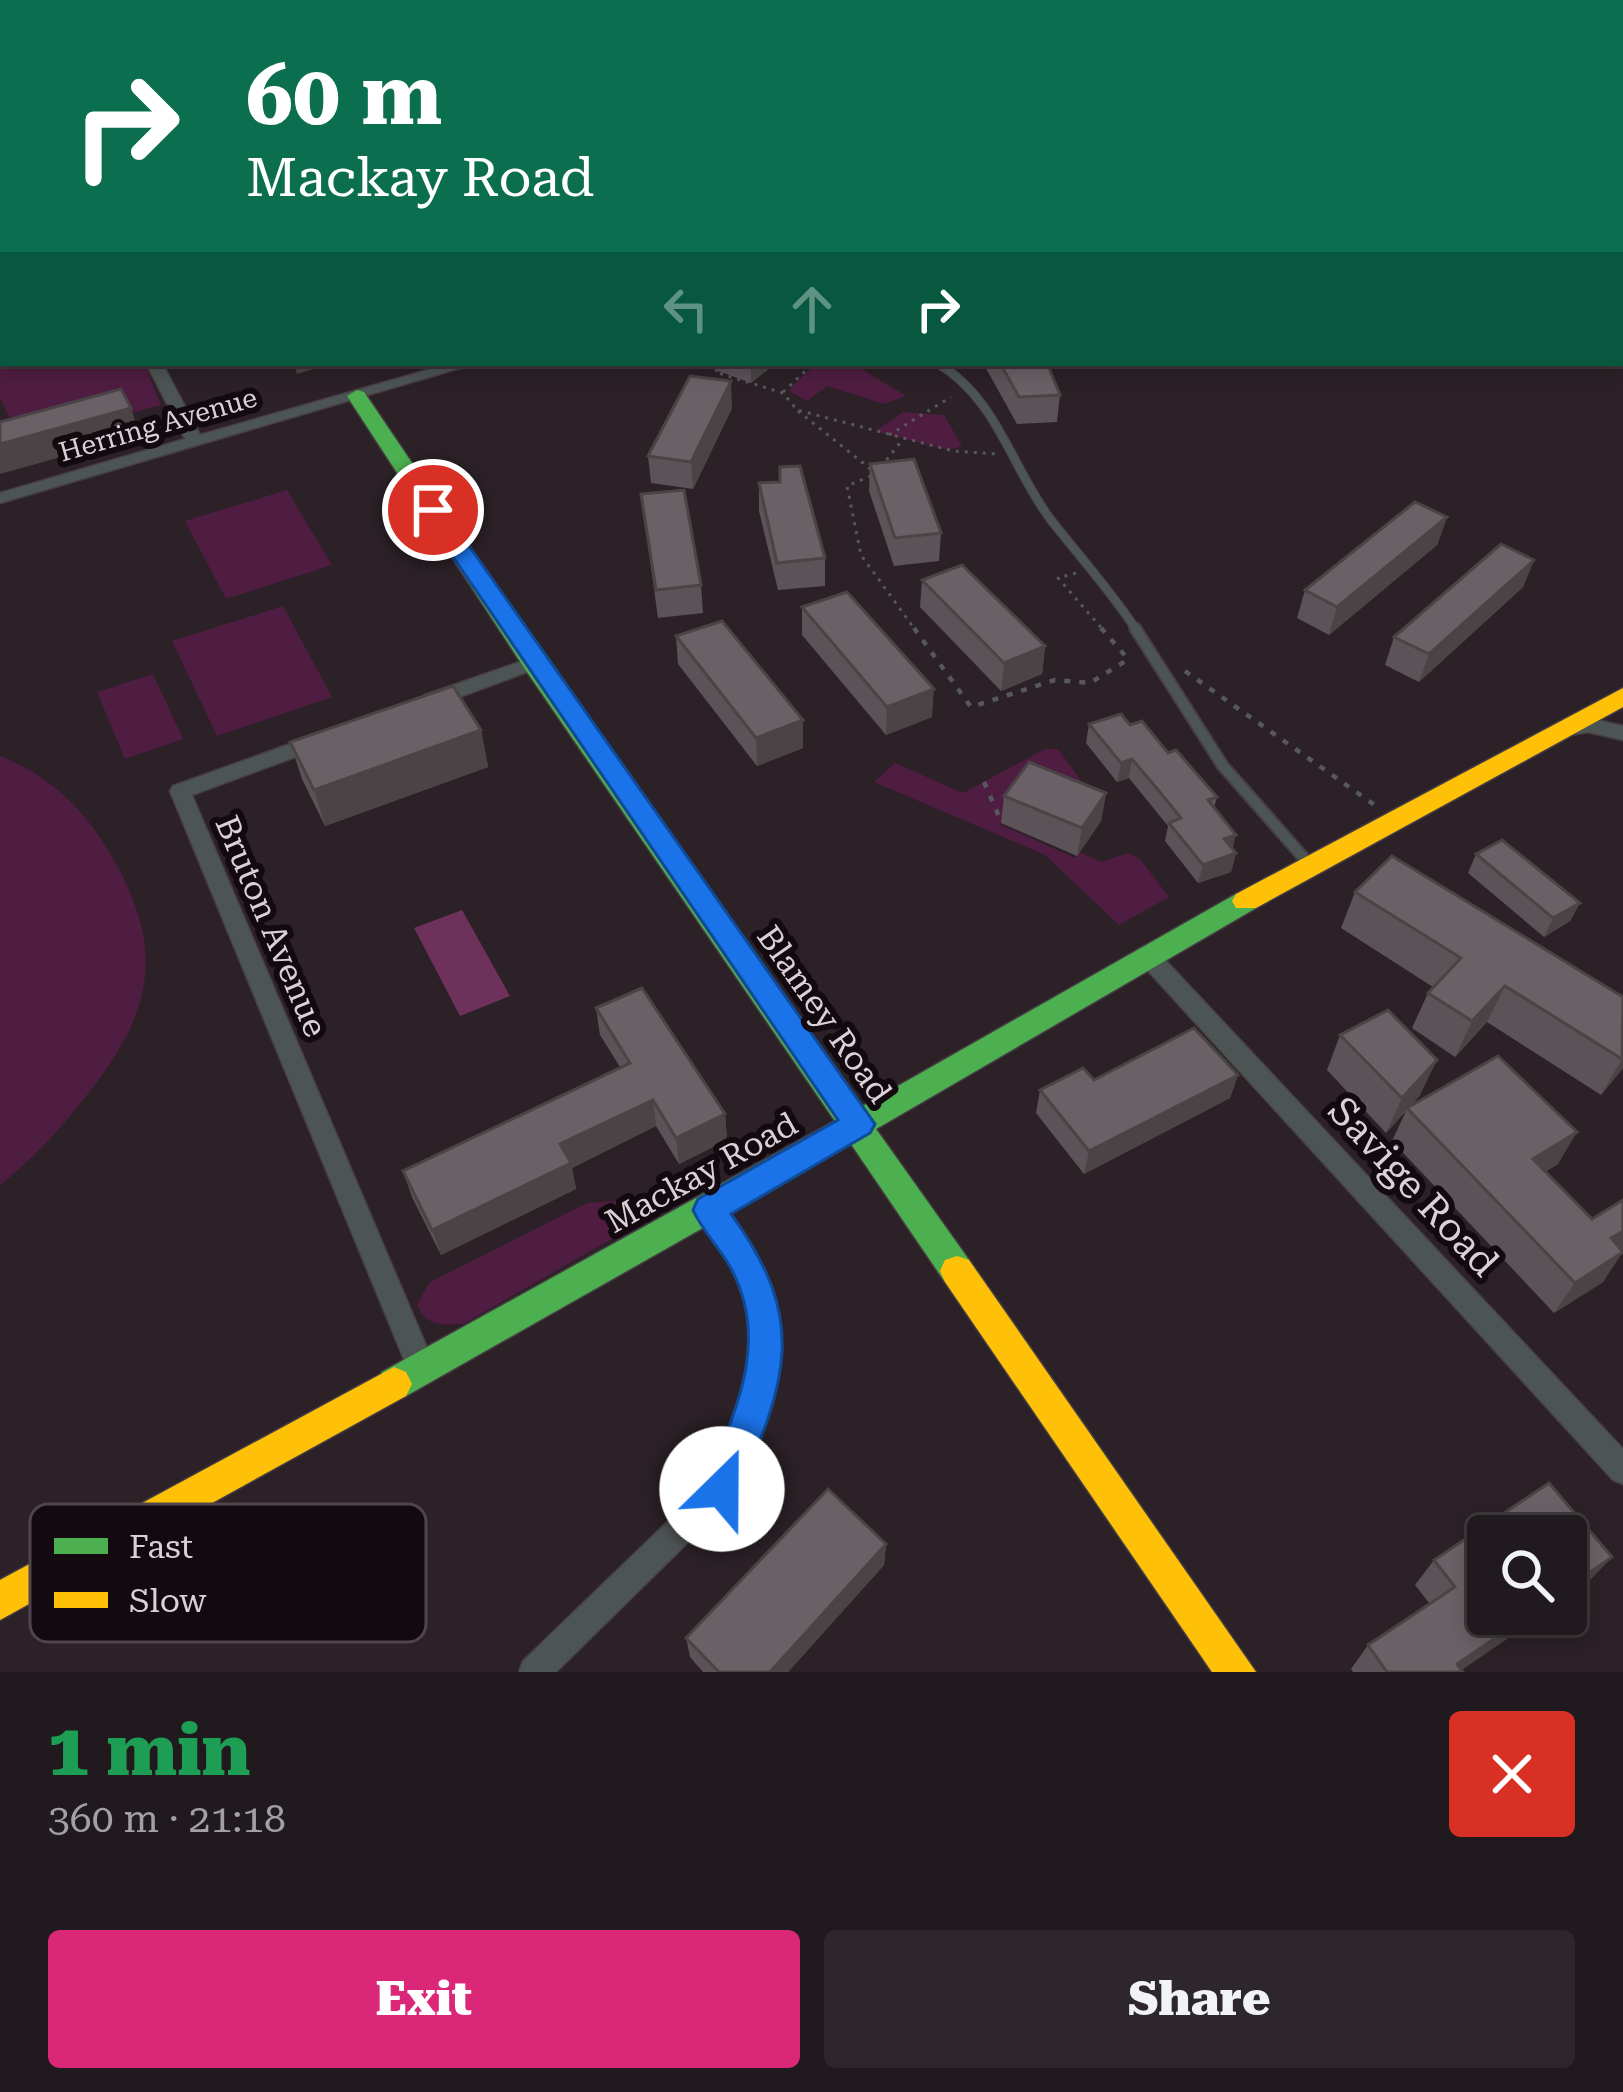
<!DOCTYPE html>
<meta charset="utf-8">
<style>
body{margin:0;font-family:"Roboto Serif",serif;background:#2d262a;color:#f1f3f6;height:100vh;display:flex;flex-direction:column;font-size:45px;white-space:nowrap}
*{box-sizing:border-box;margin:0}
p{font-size:39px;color:#a2a0a4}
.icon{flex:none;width:66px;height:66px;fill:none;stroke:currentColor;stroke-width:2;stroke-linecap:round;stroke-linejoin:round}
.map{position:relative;height:1672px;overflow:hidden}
.side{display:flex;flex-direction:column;background:#20191d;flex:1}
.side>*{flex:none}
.banner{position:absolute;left:0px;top:0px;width:1623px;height:366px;box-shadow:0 6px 18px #0003,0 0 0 3px #3d383b;background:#0b6e4f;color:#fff;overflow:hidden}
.fabs{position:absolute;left:1467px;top:1515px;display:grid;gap:24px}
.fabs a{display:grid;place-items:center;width:120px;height:120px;border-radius:12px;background:#20191d;box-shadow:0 6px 18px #0003,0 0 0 3px #3d383b;font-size:60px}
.pin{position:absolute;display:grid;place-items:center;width:102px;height:102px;color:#fff;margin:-51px;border:6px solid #fff;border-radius:50%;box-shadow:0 3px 12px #0007}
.me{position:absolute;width:132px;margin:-66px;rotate:23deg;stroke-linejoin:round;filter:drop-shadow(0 0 9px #0008)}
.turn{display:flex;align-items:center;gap:42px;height:252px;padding:0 48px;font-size:54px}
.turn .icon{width:156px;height:156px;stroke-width:2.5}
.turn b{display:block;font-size:84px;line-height:102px}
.lanes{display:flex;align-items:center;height:114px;padding:0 48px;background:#0003;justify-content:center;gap:60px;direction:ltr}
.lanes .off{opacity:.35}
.round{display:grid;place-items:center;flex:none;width:126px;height:126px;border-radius:12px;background:#2d262a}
.head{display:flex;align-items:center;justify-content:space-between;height:204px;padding:0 48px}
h1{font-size:72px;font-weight:800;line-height:90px;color:#1e9e55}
.action{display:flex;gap:24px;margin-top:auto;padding:24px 48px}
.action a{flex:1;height:138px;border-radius:12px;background:#db2777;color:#fff;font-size:48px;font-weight:800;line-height:138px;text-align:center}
.action a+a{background:#2d262a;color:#f1f3f6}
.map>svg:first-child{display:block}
.green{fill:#4f1d41}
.water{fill:#6e315c}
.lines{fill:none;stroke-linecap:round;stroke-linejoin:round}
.lane-far1-casing{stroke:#463e43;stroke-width:10}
.lane-casing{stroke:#463e43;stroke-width:14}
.street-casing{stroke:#463e43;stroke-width:3}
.fast-casing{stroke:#463e43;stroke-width:3}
.slow-casing{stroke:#463e43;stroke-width:3}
.path-far1{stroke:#565859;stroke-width:3;stroke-dasharray:3 6;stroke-linecap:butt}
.path{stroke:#565859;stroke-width:4.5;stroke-dasharray:6 9;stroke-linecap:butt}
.lane-far1{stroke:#4d5554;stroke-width:8}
.lane{stroke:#4d5554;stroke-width:10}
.street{fill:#4d5554;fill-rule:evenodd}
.fast{fill:#4caf50;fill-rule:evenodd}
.slow{fill:#ffc107;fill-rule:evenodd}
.wall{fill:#5b5358}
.shaded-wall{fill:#4a4447}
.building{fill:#6a6166;stroke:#4a4447;stroke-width:3}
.route{fill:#1a73e8;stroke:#114b97;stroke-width:3}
.labels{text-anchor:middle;stroke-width:12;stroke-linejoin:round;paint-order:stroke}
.far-street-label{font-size:27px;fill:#dcd0d7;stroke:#120a0f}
.street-label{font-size:33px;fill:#dcd0d7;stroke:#120a0f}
.near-street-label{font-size:39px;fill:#dcd0d7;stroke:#120a0f}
.key{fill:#120a0f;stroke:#4f454b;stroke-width:3}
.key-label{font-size:33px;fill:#dcd0d7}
</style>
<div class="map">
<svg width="1623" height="1672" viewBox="0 0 1623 1672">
<rect width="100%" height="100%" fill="#2b2127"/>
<!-- green -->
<g class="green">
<polygon points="3,121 3,363 144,363 161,405 0,450 14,428 0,397"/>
<polygon points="817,363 852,363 906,396 884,404 827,386 807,401 788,390"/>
<polygon points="903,412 944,415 962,446 948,450 875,431"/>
<polygon points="287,490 332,565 226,599 185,521"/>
<polygon points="283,606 332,697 217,736 172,641"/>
<polygon points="153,674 183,739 125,759 97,692"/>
<polygon points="1045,749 1058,749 1093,797 999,824 1075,858 1079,852 1101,862 1128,853 1140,859 1169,897 1119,925 1045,855 874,782 895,763 963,793"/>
<path d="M0 756C47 774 82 807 108 850 160 937 159 997 100 1078 69 1119 40 1153 0 1185Z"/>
<path d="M689 1195 463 1324C442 1325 426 1327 417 1304L430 1282 587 1203Z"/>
</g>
<!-- water -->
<polygon class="water" points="462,910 510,996 460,1016 414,928"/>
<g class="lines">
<defs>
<path id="lane-far1" d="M937 363C997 398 1011 467 1051 520 1080 557 1111 591 1137 631"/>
<polyline id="lane" points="1135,628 1223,766 1311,866"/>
<g id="street">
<polygon points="640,0 653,0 656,3 643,3"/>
<rect x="1363" y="0" width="12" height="3"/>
<polygon points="3,113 3,121 0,122 0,114"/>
<polygon points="1623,180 1623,189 1620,190 1620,181"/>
<rect x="1620" y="315" width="3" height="9"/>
<polygon points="146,363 162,363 200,435 452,363 477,363 0,503 0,493 185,439"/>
<polygon points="534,657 541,659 543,663 541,667 432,707 422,700 425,695"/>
<polygon points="1588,718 1623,726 1623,740 1588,732 1565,736 1555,729 1558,724"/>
<polygon points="318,734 325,736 328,741 325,746 192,795 436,1369 432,1378 422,1382 412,1378 408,1369 170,791 173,786"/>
<polygon points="1147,946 1155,949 1623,1449 1623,1484 1613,1480 1139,961 1136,955 1139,949"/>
<polygon points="709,1199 718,1202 755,1253 781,1329 773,1402 732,1499 556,1672 519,1672 523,1661 712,1479 745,1402 755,1329 735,1266 696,1210 700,1202"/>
</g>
<polygon id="fast" points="357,390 364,392 543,657 861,1107 1236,894 1256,894 1260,901 1256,908 876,1129 969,1260 974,1271 969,1282 957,1286 945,1282 851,1144 406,1396 394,1401 382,1396 376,1384 382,1372 835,1121 525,669 347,396"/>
<g id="slow">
<polygon points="1623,688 1623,707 1256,908 1236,908 1232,901 1236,894"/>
<polygon points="957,1256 969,1260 1256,1672 1212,1672 945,1282 940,1271 945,1260"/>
<polygon points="394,1367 406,1372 412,1384 406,1396 0,1620 0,1580"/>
</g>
</defs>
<!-- lane-far1 casing -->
<use href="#lane-far1" class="lane-far1-casing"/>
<!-- lane casing -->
<use href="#lane" class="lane-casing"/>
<!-- street casing -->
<use href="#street" class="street-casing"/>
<!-- fast casing -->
<use href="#fast" class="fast-casing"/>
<!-- slow casing -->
<use href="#slow" class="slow-casing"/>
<!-- path-far1 -->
<g class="path-far1">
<polyline points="1156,0 1161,3"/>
<polyline points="724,363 715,372 783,393 797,410 953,451 997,454"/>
<polyline points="783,392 814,363"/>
<polyline points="798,411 873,471"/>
<polyline points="889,435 951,397"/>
<polyline points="881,467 903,439"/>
<polyline points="871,476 847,486 861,555 916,631"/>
<polyline points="1076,573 1058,578 1104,631"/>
</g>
<!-- path -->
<g class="path">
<polyline points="914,628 971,707 1055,680 1090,683 1132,657"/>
<polyline points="1101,628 1128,659"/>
<polyline points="1185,671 1376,806"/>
<polyline points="984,782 1001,821"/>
</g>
<!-- lane-far1 -->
<use href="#lane-far1" class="lane-far1"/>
<!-- lane -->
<use href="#lane" class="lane"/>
<!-- street -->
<use href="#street" class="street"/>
<!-- fast -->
<use href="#fast" class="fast"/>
<!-- slow -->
<use href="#slow" class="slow"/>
</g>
<!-- wall -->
<g class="wall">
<polygon points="717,363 776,363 751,383 718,371"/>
<polygon points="983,363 1047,363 1060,395 1057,422 1017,424"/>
<polygon points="1416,363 1452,363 1450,367"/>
<polygon points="732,408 693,489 651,483 648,456"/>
<polygon points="870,464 941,533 939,561 894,566 869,491"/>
<polygon points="759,483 825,558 825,586 778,590 759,511"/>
<polygon points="641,494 701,585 703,613 658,618"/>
<polygon points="1447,517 1437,545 1329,635 1297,618 1305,590"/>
<polygon points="1534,560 1523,587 1419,682 1385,665 1394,637"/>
<polygon points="922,580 1045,646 1042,674 1001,691 920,607"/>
<polygon points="802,607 932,717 886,735 802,635"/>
<polygon points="676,636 803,748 757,766 678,664"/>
<polygon points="1089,724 1130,725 1168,753 1217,797 1214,808 1236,853 1231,872 1198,883 1165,841 1168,826 1129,778 1117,782 1086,743"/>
<polygon points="481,730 488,767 325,826 302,779 290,742"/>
<polygon points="1106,793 1101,821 1077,856 1001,823 1004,796"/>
<polygon points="1476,854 1580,903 1570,921 1544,937 1468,873"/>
<polygon points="1355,892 1623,997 1623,1068 1601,1095 1487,1022 1455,1057 1412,1028 1428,993 1433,987 1341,928"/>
<polygon points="596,1008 725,1114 727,1140 679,1164 656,1126 572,1168 576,1189 441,1255 412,1197 403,1171 620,1067 600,1035"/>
<polygon points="1340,1035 1420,1095 1410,1107 1558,1164 1545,1172 1592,1219 1623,1200 1623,1248 1603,1282 1554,1313 1392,1141 1406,1111 1386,1133 1327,1070"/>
<polygon points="1238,1075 1230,1098 1084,1174 1036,1113 1040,1090 1094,1080"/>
<polygon points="886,1544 884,1565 788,1672 703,1672 690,1657 686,1638"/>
<polygon points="1612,1557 1588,1582 1488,1614 1543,1614 1461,1670 1463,1672 1353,1672 1351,1669 1368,1645 1430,1604 1415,1585 1434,1560"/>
</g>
<!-- shaded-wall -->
<g class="shaded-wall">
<polygon points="294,363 334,363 297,374"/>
<polygon points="751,363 776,363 751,383"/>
<polygon points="731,381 732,408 693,489 691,462"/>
<polygon points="131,408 140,435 0,474 0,444"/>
<polygon points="1447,517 1437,545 1329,635 1337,607"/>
<polygon points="1534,560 1523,587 1419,682 1429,654"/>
<polygon points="1045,646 1042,674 1001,691 1004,663"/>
<polygon points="934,689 932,717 886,735 887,707"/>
<polygon points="803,720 803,748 757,766 756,738"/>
<polygon points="481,730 488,767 325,826 314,790"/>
<polygon points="1132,759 1129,778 1117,782 1121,763"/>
<polygon points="1106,793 1101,821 1077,856 1082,828"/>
<polygon points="1236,835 1231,854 1224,839"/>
<polygon points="1236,853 1231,872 1198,883 1203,865"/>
<polygon points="1580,903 1570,921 1544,937 1553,918"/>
<polygon points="1505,986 1487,1022 1455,1057 1472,1021"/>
<polygon points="1623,1058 1623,1068 1601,1095 1622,1059"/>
<polygon points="1437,1060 1420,1095 1386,1133 1402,1098"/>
<polygon points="1238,1075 1230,1098 1084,1174 1089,1151"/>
<polygon points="653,1100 656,1126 572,1168 576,1189 441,1255 432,1230 560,1144"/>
<polygon points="725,1114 727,1140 679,1164 676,1138"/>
<polygon points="1577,1132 1558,1164 1514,1191 1533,1159"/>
<polygon points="1623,1231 1623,1248 1590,1269 1611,1238"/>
<polygon points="1623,1252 1603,1282 1554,1313 1575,1283"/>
<polygon points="886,1544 884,1565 788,1672 770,1672"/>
<polygon points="1612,1557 1588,1582 1566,1598 1566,1589"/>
<polygon points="1530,1614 1543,1614 1459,1672 1457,1664"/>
</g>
<!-- building -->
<g class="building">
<polygon points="513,0 625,0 628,3 498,3"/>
<polygon points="1000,363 1047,363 1060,395 1019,397"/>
<polygon points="690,376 731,381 691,462 648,456"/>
<polygon points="121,389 131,408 0,444 0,422"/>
<polygon points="914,459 941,533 895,538 870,464"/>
<polygon points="800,466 825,558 777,563 759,483 780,482 780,467"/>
<polygon points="684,490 701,585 656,590 641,494"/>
<polygon points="1415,502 1447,517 1337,607 1305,590"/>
<polygon points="1501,544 1534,560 1429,654 1394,637"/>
<polygon points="962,565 1045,646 1004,663 922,580"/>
<polygon points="847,592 934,689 887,707 802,607"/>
<polygon points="722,621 803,720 756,738 676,636"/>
<polygon points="453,686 481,730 314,790 290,742"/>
<polygon points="1121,714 1130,725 1142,721 1168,753 1176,750 1217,797 1208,800 1236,835 1224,839 1236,853 1203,865 1169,823 1181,818 1159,791 1132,759 1121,763 1089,724"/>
<polygon points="1029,762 1106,793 1082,828 1004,796"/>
<polygon points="1502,840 1580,903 1553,918 1476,854"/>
<polygon points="1392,856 1623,997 1622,1059 1505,986 1472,1021 1428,993 1461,958 1355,892"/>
<polygon points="642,988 725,1114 676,1138 653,1100 560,1144 571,1163 432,1230 403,1171 630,1063 596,1008"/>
<polygon points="1388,1010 1437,1060 1402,1098 1340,1035"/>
<polygon points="1194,1028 1238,1075 1089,1151 1040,1090 1083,1068 1094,1080"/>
<polygon points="1498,1056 1577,1132 1533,1159 1592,1219 1623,1200 1623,1231 1611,1238 1623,1252 1575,1283 1407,1108"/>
<polygon points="1549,1483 1612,1557 1566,1589 1566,1536 1488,1536 1488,1614 1530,1614 1457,1664 1463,1672 1387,1672 1368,1645 1455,1587 1434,1560"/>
<polygon points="828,1489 886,1544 770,1672 719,1672 686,1638"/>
</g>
<!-- route -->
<path class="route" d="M433 504 441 506 875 1124 870 1133 731 1214C813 1326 783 1386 735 1502L722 1508 708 1502 703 1489C733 1417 773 1341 729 1265 718 1246 702 1230 693 1210L698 1199 838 1120 421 510Z"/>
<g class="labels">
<!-- far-street labels -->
<g class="far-street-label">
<text transform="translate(158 425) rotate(-16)" y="9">Herring Avenue</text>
</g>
<!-- street labels -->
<g class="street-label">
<text transform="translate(272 926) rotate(67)" y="12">Bruton Avenue</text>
<text transform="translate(825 1014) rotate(55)" y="12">Blamey Road</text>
<text transform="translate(701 1172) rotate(-29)" y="12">Mackay Road</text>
</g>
<!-- near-street labels -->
<g class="near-street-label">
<text transform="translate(1414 1186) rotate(47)" y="14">Savige Road</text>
</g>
</g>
<!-- legend -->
<rect x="30" y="1504" width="396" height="138" rx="18" class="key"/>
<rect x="54" y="1538" width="54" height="16" fill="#4caf50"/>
<rect x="54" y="1592" width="54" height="16" fill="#ffc107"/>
<g class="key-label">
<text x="129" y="1558">Fast</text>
<text x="129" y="1612">Slow</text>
</g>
</svg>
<div class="fabs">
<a><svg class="icon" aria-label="search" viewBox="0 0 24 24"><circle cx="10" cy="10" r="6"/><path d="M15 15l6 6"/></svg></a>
</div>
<div class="pin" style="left:433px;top:510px;background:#d93025"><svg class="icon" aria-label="arrive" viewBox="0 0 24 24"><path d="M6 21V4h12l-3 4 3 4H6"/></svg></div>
<svg class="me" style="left:722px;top:1489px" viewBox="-20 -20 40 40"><circle r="19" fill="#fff"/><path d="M0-13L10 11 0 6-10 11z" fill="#1a73e8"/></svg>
<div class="banner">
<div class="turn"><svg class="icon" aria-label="right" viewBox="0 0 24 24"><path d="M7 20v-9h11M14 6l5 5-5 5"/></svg><div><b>60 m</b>Mackay Road</div></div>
<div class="lanes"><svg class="icon off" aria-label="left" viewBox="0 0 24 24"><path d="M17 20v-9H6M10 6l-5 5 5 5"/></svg><svg class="icon off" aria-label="ahead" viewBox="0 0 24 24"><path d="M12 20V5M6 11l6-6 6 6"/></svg><svg class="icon" aria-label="right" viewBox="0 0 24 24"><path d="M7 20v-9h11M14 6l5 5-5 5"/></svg></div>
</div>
</div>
<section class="side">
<div class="head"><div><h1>1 min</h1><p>360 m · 21:18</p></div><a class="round" style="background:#d93025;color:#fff"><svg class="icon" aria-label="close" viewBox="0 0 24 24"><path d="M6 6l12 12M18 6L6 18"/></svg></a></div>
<div class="action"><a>Exit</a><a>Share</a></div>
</section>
